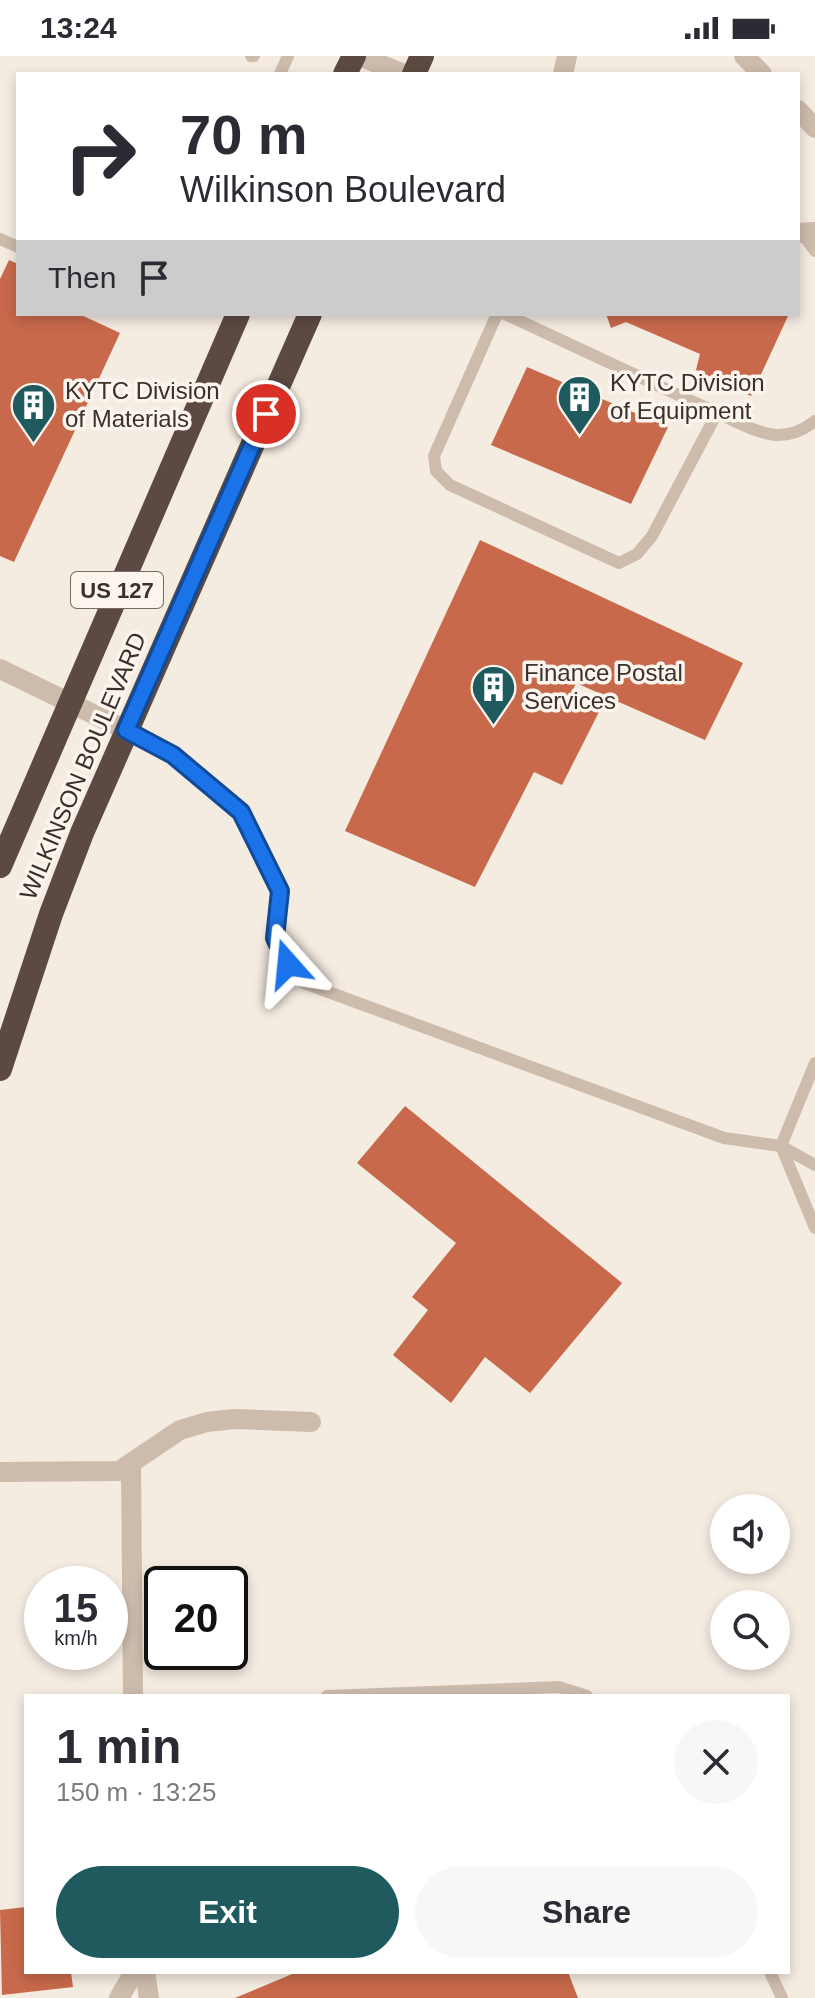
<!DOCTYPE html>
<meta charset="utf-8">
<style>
body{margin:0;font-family:Arial,sans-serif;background:#f7f7f7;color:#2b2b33;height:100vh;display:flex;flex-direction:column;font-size:30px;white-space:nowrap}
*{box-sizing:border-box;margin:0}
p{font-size:26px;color:#7c7c81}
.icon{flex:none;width:44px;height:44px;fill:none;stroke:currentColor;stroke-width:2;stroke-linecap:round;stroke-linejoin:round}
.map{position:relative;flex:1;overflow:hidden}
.panel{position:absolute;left:24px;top:1638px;width:766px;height:280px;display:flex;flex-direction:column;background:#fff;border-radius:0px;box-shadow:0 4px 12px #0003}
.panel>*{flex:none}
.top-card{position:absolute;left:16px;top:16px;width:784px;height:244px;border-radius:0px;box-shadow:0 4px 12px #0003;background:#fff;color:#2b2b33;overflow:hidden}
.buttons{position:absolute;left:710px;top:1438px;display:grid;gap:16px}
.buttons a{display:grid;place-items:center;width:80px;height:80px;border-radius:50%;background:#fff;box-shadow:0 4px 12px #0003;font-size:40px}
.speed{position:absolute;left:24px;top:1510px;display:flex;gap:16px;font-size:40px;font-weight:700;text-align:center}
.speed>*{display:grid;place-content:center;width:104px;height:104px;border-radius:50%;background:#fff;box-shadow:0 4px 12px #0003;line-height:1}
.speed small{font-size:20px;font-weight:400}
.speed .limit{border:4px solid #111;border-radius:12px;background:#fff;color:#111}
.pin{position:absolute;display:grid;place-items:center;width:68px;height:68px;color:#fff;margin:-34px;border:4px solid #fff;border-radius:50%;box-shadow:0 2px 8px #0007}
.me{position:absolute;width:88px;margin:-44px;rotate:342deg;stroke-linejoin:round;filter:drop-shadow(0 0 6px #0008)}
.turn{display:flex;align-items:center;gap:28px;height:168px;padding:0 32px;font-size:36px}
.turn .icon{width:104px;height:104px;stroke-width:2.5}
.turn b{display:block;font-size:56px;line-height:68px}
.then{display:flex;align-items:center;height:76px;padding:0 32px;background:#0003;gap:16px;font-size:30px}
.round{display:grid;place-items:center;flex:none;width:84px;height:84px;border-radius:42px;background:#f7f7f7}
.overview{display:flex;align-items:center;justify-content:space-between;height:136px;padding:0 32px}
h1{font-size:48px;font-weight:800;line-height:60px}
.primary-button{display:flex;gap:16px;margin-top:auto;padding:16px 32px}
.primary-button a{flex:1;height:92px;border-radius:48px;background:#1f5a5e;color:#fff;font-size:32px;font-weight:800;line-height:92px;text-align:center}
.primary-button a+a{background:#f7f7f7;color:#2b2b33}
.status{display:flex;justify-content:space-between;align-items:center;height:56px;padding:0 40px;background:#fff;direction:ltr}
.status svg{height:22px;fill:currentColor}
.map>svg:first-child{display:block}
.building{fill:#c8694b}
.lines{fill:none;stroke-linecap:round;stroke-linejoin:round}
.lane{stroke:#cdbbac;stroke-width:12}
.street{stroke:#cdbbac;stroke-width:20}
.highway{stroke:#5c4a42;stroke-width:24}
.route-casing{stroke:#114b97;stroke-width:20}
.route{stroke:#1a73e8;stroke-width:14}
.labels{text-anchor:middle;stroke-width:7;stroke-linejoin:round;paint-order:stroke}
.shield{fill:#fbf5ee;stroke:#756b66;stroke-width:2}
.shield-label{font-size:22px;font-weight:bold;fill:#3b302b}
.poi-label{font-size:24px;fill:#3b302b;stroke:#fbf5ee;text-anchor:start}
.street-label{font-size:24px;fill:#3b302b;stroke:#fbf5ee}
</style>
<div class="status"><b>13:24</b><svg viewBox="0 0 49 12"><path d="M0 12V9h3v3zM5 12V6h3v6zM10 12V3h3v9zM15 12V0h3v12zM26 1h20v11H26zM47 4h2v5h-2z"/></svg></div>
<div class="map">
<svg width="815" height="1942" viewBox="0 0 815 1942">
<rect width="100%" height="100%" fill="#f4ebe1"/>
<!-- building -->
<g class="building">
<polygon points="9,204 18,208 18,258 79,258 120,277 14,506 0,500 0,223"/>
<polygon points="606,258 784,258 788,260 751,340 696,314 700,298 626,266 611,272"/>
<polygon points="527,311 668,371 631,448 491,389"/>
<polygon points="480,484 743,607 705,684 576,627 568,646 599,656 562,729 534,716 475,831 345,775"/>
<polygon points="405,1050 622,1227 530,1337 485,1301 451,1347 393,1299 428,1254 412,1241 456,1187 357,1107"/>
<polygon points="26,1851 26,1916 71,1916 73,1931 2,1939 0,1854"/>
<polygon points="297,1916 568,1916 578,1942 235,1942"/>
</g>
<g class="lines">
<!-- lane -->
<g class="lane">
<polyline points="251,0 254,0"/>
<polyline points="280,18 288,0"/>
<polyline points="802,177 815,195"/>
<polyline points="0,183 18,191"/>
<polyline points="497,258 434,400 436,415 450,429 619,507 637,498 652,480 717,357 505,258"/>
<path d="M717 357C754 373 780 393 815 365"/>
<path d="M126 674C196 712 254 752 278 832 281 841 278 853 277 862 275 890 287 906 304 927L724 1082 781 1090 815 1007"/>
<polyline points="781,1090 815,1172"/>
<polyline points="781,1090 815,1109"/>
<polyline points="327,1640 559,1631 587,1640"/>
<polyline points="770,1916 782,1942"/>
</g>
<!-- street -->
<g class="street">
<polyline points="359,0 404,18"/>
<polyline points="744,0 762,18"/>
<polyline points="563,18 567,0"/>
<polyline points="798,54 815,72"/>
<polyline points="798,177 815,176"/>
<polyline points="0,613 126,674"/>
<polyline points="131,1409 133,1640"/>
<polyline points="0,1416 119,1415 180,1374 207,1366 234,1363 311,1366"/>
<polyline points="145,1916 149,1942"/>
<polyline points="119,1942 134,1916"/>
</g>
<!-- highway -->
<g class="highway">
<polyline points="345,18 354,0"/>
<polyline points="414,18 422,0"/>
<polyline points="0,810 238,258"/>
<polyline points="0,1013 51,858 82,777 310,258"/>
</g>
</g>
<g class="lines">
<defs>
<polyline id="route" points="266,358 126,674 173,699 241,756 280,835 275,882 288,908"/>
</defs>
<!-- route casing -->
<use href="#route" class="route-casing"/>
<!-- route -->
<use href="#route" class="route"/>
</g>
<!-- icons -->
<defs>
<symbol id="building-pin" viewBox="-11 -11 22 30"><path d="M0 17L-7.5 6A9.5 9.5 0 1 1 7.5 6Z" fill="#1f5a5e" stroke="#fbf5ee"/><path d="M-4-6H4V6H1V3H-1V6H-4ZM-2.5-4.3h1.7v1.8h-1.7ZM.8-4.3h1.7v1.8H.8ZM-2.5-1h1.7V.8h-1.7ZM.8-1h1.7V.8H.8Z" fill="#fff"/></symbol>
</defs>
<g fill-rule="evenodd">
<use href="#building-pin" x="554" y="316" width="51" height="69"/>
<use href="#building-pin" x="8" y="324" width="51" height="69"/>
<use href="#building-pin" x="468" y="606" width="51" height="69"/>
</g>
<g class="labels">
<!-- shield labels -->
<rect class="shield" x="71" y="516" width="92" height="36" rx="6"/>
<g class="shield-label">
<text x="117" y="542">US 127</text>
</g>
<!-- poi labels -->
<g class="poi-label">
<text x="610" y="335">KYTC Division<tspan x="610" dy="28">of Equipment</tspan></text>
<text x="65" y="343">KYTC Division<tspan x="65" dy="28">of Materials</tspan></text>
<text x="524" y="625">Finance Postal<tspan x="524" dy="28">Services</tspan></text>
</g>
<!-- street labels -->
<g class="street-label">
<text transform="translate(83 710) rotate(-67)" y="8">WILKINSON BOULEVARD</text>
</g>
</g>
</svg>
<div class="buttons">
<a><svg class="icon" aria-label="sound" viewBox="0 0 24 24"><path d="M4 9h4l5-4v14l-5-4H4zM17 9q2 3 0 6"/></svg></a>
<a><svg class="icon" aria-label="search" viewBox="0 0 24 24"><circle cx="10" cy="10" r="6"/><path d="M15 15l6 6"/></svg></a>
</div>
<div class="speed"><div>15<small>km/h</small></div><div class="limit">20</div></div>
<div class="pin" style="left:266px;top:358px;background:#d93025"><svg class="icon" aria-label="arrive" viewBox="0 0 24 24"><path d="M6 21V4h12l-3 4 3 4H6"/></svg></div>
<svg class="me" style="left:288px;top:908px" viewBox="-20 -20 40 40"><path d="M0-17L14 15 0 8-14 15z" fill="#1a73e8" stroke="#fff" stroke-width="4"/></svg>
<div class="top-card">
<div class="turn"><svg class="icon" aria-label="right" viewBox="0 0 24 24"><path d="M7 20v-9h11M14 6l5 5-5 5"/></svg><div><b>70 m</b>Wilkinson Boulevard</div></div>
<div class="then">Then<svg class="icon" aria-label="arrive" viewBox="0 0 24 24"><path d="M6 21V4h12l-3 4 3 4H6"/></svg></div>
</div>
<section class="panel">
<div class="overview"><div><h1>1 min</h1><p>150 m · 13:25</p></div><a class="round"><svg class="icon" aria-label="close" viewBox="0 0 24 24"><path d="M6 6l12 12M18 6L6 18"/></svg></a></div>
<div class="primary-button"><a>Exit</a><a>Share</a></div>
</section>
</div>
